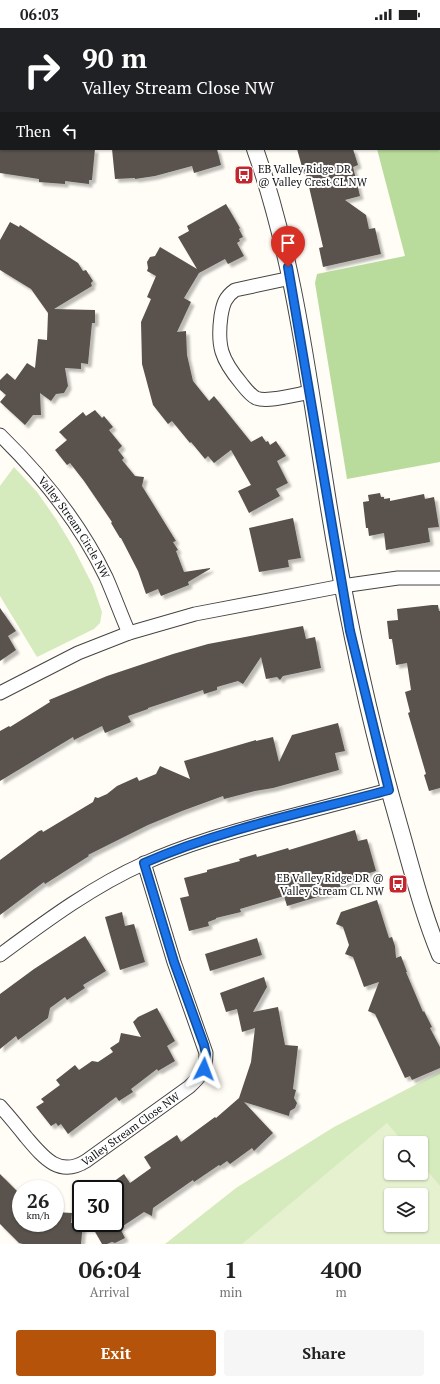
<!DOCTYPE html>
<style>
body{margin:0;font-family:"PT Serif",serif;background:#f6f6f6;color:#222;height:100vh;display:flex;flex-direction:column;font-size:15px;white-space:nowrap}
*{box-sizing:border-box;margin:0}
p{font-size:13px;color:#767676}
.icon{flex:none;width:22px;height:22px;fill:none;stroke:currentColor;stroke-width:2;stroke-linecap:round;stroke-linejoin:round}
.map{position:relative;height:1216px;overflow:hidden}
.details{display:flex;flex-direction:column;background:#fff;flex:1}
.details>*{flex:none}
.top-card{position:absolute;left:0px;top:0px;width:440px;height:122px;box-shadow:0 1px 3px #0004;background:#202124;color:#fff;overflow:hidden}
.controls{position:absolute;left:384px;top:1108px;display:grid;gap:8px}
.controls a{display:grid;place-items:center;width:44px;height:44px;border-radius:4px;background:#fff;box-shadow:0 1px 3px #0004;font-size:20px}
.speed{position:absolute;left:12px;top:1152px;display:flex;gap:8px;font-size:20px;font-weight:700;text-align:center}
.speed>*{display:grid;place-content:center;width:52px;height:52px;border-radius:50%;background:#fff;box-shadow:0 1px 3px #0004;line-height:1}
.speed small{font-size:10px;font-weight:400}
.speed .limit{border:2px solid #111;border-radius:6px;background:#fff;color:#111}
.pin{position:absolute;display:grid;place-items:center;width:34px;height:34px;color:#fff;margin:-41px -17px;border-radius:50% 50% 50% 0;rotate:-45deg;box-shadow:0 0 4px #0007}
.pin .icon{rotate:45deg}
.me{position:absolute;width:44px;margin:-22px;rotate:3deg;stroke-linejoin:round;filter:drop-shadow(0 0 3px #0008)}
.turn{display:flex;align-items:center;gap:14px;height:84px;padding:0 16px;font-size:18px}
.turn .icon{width:52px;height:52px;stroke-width:2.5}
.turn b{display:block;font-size:28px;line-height:34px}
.then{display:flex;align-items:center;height:38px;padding:0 16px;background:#0003;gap:8px;font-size:15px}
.eta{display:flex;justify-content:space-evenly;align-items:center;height:68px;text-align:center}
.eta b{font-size:24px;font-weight:600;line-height:28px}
.primary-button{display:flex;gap:8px;margin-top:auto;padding:8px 16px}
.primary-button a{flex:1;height:46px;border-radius:4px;background:#b45309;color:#fff;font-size:16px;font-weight:600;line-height:46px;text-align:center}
.primary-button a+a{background:#f6f6f6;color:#222}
.status{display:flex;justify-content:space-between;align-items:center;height:28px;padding:0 20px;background:#fff;direction:ltr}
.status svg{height:11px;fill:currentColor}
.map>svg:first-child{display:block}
.green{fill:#d5ebbd;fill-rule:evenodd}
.forest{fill:#b9dc9c}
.pitch{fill:#e6f2cf;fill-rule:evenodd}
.building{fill:#5a524d;filter:url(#shadow)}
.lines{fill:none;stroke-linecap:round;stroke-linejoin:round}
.minor-casing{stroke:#444;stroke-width:15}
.tertiary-casing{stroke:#444;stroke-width:18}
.minor{stroke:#fff;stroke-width:13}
.tertiary{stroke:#fff;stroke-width:16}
.route-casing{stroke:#114b97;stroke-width:10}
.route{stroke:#1a73e8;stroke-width:7}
.labels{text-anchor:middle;stroke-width:4;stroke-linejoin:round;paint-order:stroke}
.poi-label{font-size:11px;fill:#111;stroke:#fff;text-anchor:start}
.street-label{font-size:11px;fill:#111;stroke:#fff}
</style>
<div class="status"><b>06:03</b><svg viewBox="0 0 49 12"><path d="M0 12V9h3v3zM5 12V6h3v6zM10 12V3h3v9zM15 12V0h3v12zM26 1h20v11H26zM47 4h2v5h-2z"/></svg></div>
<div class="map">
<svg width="440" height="1216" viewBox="0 0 440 1216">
<defs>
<filter id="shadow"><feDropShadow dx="3.5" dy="3.5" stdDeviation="1" flood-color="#0004"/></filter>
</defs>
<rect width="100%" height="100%" fill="#fffdf5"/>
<!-- green -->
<g class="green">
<polygon points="14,439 37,464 56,491 73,519 93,558 102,584 100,595 94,601 37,629 0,568 0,458"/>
<path d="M440 1044V1216H165L236 1160 334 1099ZM391 1115H421V1145H391ZM391 1167H421V1197H391Z"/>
</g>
<!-- forest -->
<polygon class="forest" points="439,66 440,66 440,434 347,451 315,255 317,246 405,228 377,121 439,121"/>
<!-- pitch -->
<path class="pitch" d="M387 1095 404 1115H391V1145H421V1135L440 1158V1216H242ZM391 1167H421V1197H391Z"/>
<!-- building -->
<g class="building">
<polygon points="0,121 95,121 92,152 89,152 89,156 65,153 65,156 39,154 39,151 0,145"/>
<polygon points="112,121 217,121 221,137 194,145 192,138 155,148 135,151 135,150 115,151"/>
<polygon points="297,121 353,121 358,137 353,139 360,168 345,172 366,187 369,201 375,200 381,226 323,239 319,220 323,219 306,146 304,146"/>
<polygon points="226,176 240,200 239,201 243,209 239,211 240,213 237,215 244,228 228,236 225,231 199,245 184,270 191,274 177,304 186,303 187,327 193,353 209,373 214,368 251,414 262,408 266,414 268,413 270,417 276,413 286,428 277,433 288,455 276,461 280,468 249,485 238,463 251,457 231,422 214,435 208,428 205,431 191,414 190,415 172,393 168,396 153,377 142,336 141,294 151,271 147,269 156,248 147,243 148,240 147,234 150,229 155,228 160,219 197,241 178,209 189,203 187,198"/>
<polygon points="10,194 19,199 20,197 78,235 83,243 86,242 93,253 91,255 92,258 54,281 95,282 95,295 92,295 88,336 81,335 81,341 65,340 68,358 64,365 56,366 51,373 40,365 41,387 33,387 25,397 0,374 6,367 0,362 0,352 7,345 15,352 27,335 35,340 38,311 47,312 48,285 31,261 0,242 0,212"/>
<polygon points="95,382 102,390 104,388 113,399 109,402 122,418 118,422 124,430 122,432 135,448 144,449 142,458 176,513 173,514 178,522 176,523 184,544 210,540 210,541 188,554 189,557 161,568 158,561 146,566 138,543 121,510 120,510 111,495 112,494 84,453 70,435 67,437 55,422 67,412 59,404 83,384 86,388"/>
<polygon points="380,465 381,469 384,469 384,471 390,470 390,473 424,466 425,471 434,469 439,499 428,500 430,514 386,522 384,505 369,508 368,500 366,500 363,474 369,473 368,467"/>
<polygon points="293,490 301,530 288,532 289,539 259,544 249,500"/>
<polygon points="432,577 438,577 439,583 440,583 440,760 429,763 424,747 426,746 408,685 410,684 405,664 411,662 407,635 396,637 392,611 389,611 387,593 398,592 397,581"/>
<polygon points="0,580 16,603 8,608 16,622 0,633"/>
<polygon points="303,598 306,611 315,609 321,640 283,648 280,652 277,649 266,651 261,629 243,656 238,653 217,659 217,662 204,666 203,662 148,680 148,681 128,688 131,694 105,705 102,698 74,712 73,709 0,753 0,703 9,698 10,699 50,674 49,672 107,648 173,626 208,616"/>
<polygon points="338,695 345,723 335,725 339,742 273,760 255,763 224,771 223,768 182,783 148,797 88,827 89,828 45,856 44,854 0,887 0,832 39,803 42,802 43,804 93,774 95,769 98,770 107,766 117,758 137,749 139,753 156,746 160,738 190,751 184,733 256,712 256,713 273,709 279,734 292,707"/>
<polygon points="355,802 358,813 367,811 376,843 363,847 364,850 340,857 341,862 287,878 284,868 240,881 241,884 216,890 216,891 208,894 209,898 189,903 180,870 189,868 184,850 207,844 207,842 240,833 239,831 256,826 257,829 288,820 289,822"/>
<polygon points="377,872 389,910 392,909 395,918 396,930 401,928 407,944 406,944 423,984 424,983 432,999 430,1000 440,1019 440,1040 412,1052 410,1048 405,1050 375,986 368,983 379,954 364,959 353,929 345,926 349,917 343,899 336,896 341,884"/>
<polygon points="122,884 125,898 134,896 145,934 120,942 105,889"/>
<polygon points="85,908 106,943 83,957 85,960 67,972 65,969 50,980 48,990 18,1012 16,1008 0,1021 0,966 34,941"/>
<polygon points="257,910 262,927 210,943 205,926"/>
<polygon points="264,949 267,959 253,984 278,979 285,1017 298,1018 293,1061 296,1062 294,1070 297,1075 295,1080 290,1083 289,1088 244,1074 273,1105 254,1123 252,1120 230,1136 227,1133 220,1138 219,1137 194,1154 193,1152 153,1180 152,1188 144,1184 120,1200 125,1210 115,1215 112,1214 107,1216 102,1216 90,1195 115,1195 115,1161 112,1161 109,1157 124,1146 130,1155 151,1140 144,1129 177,1107 181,1114 215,1089 216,1090 239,1070 251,1034 255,1000 242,1004 237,981 226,984 220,965"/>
<polygon points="157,980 175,1013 167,1018 175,1033 158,1043 157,1041 131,1061 133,1064 119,1073 116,1069 68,1106 61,1096 58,1098 56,1095 51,1098 36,1079 44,1074 41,1071 60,1057 56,1052 75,1037 79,1042 92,1033 98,1034 113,1024 110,1020 119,1014 121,1005 141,1009 133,994 138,989"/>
<polygon points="0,1146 21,1167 21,1169 12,1179 21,1188 21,1195 55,1195 55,1184 72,1185 71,1195 83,1195 81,1216 23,1216 19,1215 0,1196"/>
</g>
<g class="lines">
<defs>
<g id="minor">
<polyline points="257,1 260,0"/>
<polyline points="318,1 320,0"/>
<polyline points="0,62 1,62"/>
<path d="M291 250 235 262C225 269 223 276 221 288 217 318 221 331 241 355 245 360 250 367 256 370 267 375 298 366 311 364"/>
<path id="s1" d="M0 407C42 448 80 495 106 549 114 567 121 587 129 605"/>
<polyline points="0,665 78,625 129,605 195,586 342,558 398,550 440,550"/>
<path d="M0 927C46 893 93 858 145 835 187 816 231 804 275 792 313 782 351 772 389 762"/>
<path id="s2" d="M0 1078C9 1088 18 1099 26 1109 43 1129 59 1150 86 1133L189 1059C201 1048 206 1042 206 1025L174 934 144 835"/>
</g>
<g id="tertiary">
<polyline points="207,0 207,1"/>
<path d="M255 121C293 228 307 342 325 455 343 571 367 686 400 800 412 842 423 886 440 927"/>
</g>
</defs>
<!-- minor casing -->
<use href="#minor" class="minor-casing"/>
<!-- tertiary casing -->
<use href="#tertiary" class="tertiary-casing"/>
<!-- minor -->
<use href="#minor" class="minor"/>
<!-- tertiary -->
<use href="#tertiary" class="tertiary"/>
</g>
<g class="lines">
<defs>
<path id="route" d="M204 1041 206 1026 204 1017 174 934 144 835C222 801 307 784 389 762L350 603 288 239"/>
</defs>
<!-- route casing -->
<use href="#route" class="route-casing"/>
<!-- route -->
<use href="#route" class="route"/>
</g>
<!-- icons -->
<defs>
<symbol id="bus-square" viewBox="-11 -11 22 22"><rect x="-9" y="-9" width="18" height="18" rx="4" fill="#c4262e" stroke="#fff"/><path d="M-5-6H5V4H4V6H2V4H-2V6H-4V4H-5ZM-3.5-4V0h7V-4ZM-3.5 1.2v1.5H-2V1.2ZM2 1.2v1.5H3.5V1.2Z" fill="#fff"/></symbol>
</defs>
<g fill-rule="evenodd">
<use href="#bus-square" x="233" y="136" width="22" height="22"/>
<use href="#bus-square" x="387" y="845" width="22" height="22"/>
</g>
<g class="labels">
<!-- poi labels -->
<g class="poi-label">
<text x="258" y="145">EB Valley Ridge DR<tspan x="258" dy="13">@ Valley Crest CL NW</tspan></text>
<text x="384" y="854" text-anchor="end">EB Valley Ridge DR @<tspan x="384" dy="13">Valley Stream CL NW</tspan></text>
</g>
<!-- street labels -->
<g class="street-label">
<text dy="4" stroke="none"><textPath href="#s1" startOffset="119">Valley Stream Circle NW</textPath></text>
<text dy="4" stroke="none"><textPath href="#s2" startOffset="168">Valley Stream Close NW</textPath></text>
</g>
</g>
</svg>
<div class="controls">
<a><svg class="icon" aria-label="search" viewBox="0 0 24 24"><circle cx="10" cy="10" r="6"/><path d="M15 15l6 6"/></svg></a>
<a><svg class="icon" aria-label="layers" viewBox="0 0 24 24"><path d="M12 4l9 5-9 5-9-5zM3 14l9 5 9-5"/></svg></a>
</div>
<div class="speed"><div>26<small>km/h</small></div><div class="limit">30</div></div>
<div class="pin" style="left:288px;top:239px;background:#d93025"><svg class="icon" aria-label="arrive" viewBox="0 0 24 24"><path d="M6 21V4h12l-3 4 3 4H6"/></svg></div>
<svg class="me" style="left:204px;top:1041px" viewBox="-20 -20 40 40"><path d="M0-17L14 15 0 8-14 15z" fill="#1a73e8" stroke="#fff" stroke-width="4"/></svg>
<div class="top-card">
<div class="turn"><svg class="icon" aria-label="right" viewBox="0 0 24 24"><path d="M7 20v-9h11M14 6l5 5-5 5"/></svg><div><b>90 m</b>Valley Stream Close NW</div></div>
<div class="then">Then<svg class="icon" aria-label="left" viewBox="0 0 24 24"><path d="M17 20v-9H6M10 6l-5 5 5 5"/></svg></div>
</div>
</div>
<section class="details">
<div class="eta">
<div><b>06:04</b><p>Arrival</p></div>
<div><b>1</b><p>min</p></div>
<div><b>400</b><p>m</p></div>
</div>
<div class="primary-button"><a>Exit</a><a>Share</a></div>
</section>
